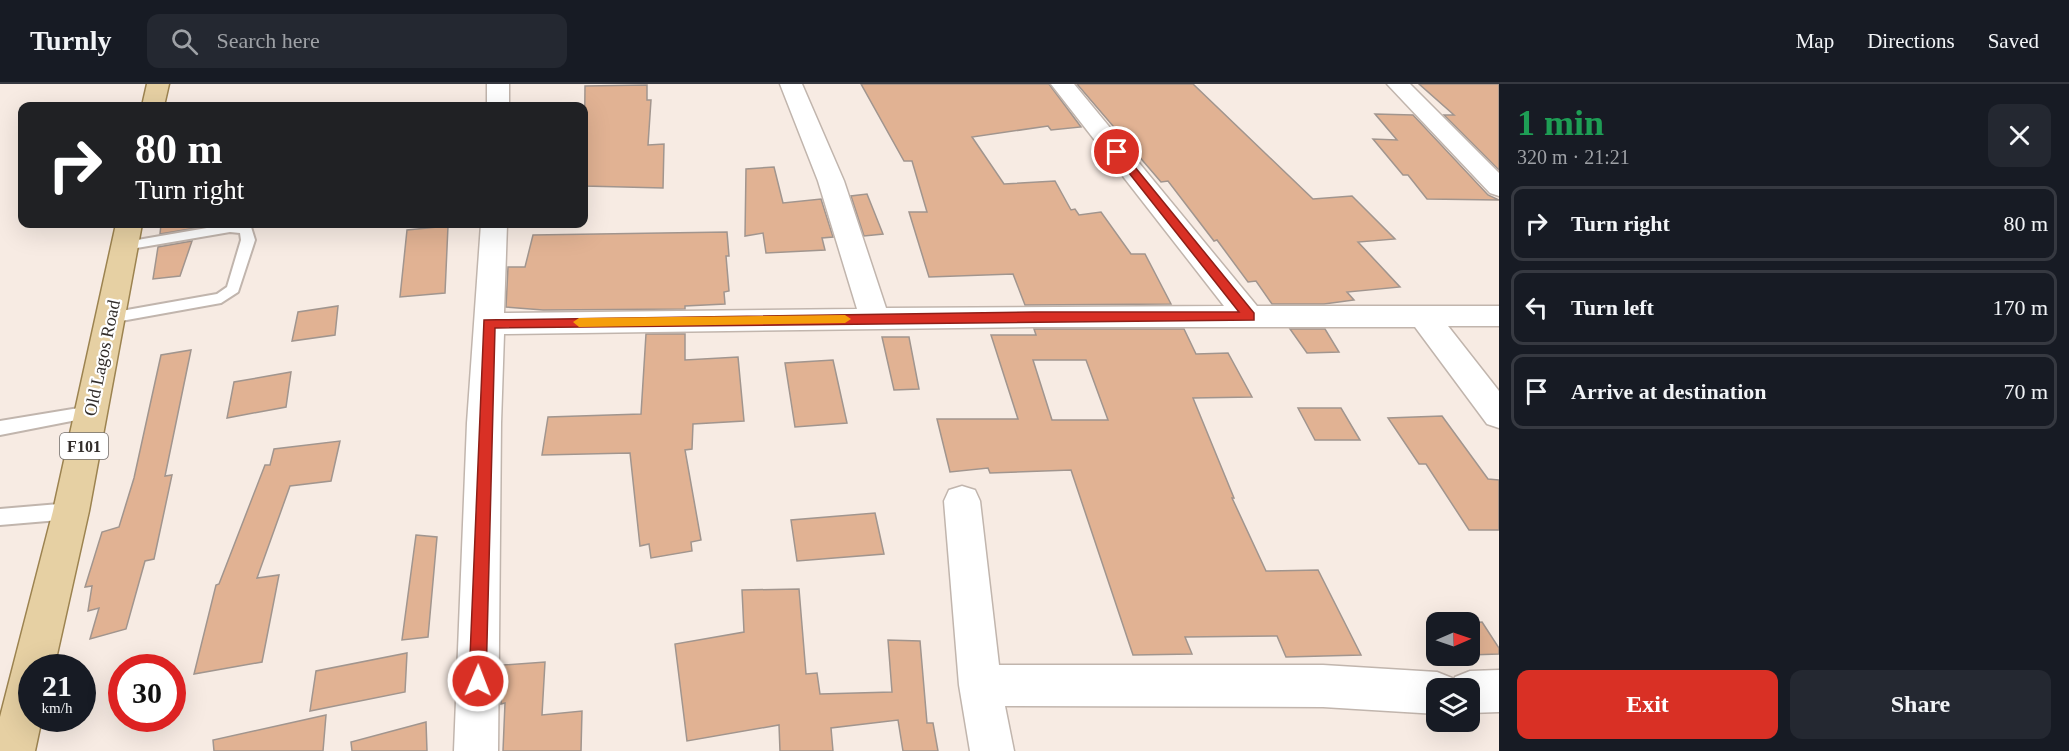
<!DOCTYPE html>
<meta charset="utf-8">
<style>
body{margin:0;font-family:Georgia,serif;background:#242831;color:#f1f3f6;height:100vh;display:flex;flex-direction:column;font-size:22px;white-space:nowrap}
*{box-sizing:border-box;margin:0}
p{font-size:20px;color:#9ea1a6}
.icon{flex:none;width:33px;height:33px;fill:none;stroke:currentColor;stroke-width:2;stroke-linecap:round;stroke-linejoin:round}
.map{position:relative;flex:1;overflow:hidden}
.side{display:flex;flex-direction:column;background:#171b24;width:570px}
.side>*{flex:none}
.top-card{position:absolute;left:18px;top:18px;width:570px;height:126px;border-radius:12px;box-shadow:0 6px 24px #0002;background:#202124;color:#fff;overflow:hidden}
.needle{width:39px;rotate:88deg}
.controls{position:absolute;left:1426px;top:528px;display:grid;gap:12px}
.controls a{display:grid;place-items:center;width:54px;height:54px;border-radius:12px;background:#171b24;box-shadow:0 6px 24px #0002;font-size:30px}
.speed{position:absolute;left:18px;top:570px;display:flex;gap:12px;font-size:30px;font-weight:700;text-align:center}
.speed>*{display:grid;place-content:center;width:78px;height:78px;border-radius:50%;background:#171b24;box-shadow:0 6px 24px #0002;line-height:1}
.speed small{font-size:15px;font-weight:400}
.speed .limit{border:9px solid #d22;background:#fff;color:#111}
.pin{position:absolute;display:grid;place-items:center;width:51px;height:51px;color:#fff;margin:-26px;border:3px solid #fff;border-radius:50%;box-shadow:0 2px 6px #0007}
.me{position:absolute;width:66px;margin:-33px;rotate:1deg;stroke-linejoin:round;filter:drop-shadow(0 0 4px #0008)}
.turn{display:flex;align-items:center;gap:21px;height:126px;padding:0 18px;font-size:27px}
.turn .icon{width:78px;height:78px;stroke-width:2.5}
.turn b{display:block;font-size:42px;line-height:51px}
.round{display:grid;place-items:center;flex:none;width:63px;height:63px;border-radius:12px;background:#242831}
.headline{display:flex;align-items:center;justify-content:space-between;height:102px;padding:0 18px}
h1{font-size:36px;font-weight:600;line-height:45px;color:#1e9e55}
.cta{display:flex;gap:12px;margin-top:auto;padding:12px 18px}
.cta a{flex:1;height:69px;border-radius:12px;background:#d93025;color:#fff;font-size:24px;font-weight:600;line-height:69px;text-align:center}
.cta a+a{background:#242831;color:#f1f3f6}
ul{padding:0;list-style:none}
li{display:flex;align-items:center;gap:18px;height:75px;margin:0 12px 9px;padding:0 6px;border:3px solid #363941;border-radius:12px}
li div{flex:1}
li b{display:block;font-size:22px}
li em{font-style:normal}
header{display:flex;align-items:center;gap:36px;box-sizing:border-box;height:84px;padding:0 30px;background:#171b24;border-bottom:2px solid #363941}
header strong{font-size:28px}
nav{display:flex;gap:33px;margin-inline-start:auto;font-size:21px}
.search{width:420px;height:54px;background:#242831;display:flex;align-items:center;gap:15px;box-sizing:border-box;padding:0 21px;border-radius:12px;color:#9ea1a6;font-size:22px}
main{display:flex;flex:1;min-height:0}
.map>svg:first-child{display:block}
.building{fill:#e1b293;stroke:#a1958e;stroke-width:1.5;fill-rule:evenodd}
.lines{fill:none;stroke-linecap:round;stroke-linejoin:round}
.service-casing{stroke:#c1b5ad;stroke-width:4}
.minor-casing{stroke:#c1b5ad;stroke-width:3}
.primary-casing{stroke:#9c8350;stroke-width:3}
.service{fill:#fff;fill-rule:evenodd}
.minor{fill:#fff;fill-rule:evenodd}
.primary{fill:#e6d0a3;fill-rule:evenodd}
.route{fill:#d93025;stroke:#8d1f18;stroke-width:1.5}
.slow{fill:#f59e0b}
.labels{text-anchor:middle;stroke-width:4.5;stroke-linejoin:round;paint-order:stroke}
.shield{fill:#fff;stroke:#706c6a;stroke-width:1.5}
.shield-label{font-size:16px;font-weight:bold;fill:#322d2a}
.street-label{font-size:18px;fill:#322d2a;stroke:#fff}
</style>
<header>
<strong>Turnly</strong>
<div class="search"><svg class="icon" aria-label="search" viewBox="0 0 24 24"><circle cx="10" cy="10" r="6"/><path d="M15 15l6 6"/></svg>Search here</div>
<nav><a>Map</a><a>Directions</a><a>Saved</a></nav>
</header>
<main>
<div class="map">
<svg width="1499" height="667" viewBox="0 0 1499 667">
<rect width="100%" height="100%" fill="#f7ebe3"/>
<!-- building -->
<g class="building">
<polygon points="861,0 1049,0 1081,43 1051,46 1048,42 972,53 1004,100 1055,97 1071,126 1075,125 1079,131 1101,128 1131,170 1145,170 1171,220 1025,221 1013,190 929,193 909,128 927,128 912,77 904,77"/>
<polygon points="1077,0 1193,0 1313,115 1352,112 1395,155 1358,158 1400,203 1347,208 1354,216 1324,220 1272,220 1256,197 1248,198 1217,156 1214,157 1168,97 1161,98"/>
<polygon points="1419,0 1499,0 1499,86 1444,31 1454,31"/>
<polygon points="647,1 647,16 651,16 648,61 664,60 663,104 584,102 585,2"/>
<polygon points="1375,30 1413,31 1488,111 1499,116 1427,115 1408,91 1403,91 1373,55 1397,56"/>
<polygon points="774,83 783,119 821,115 833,153 822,154 825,166 766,169 763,149 745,152 746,85"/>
<polygon points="867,110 883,150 864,152 851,112"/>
<polygon points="161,140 198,140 196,144 160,150"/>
<polygon points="448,142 445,209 400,213 407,146"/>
<polygon points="727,148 729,172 726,172 729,207 724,208 725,220 685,222 685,225 543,226 506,223 508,183 525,183 533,151"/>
<polygon points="192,157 180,192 153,195 158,163"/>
<polygon points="338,222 335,251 292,257 298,228"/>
<path d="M1034 245H1184L1196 270 1228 269 1252 313 1193 314 1234 414H1232L1266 487 1318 486 1361 571 1286 573 1277 552 1185 553 1192 570 1133 571 1071 386 990 389 988 384 950 388 937 335H1018L991 251H1036ZM1033 276H1086L1108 336H1052Z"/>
<polygon points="1290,245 1325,245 1339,268 1307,269"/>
<polygon points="646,250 685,250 685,276 738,273 744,337 693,340 692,365 685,366 701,456 691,458 692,467 651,474 649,460 640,462 630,369 542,371 548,333 641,330"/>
<polygon points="882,253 909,253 919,305 894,306"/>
<polygon points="191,266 165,392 172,391 154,475 145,477 126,545 90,555 99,524 88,527 92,502 85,503 102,448 119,443 134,394 161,271"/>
<polygon points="833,276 847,339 795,343 785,279"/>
<polygon points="291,288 286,323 227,334 234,298"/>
<polygon points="1298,324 1341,324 1360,356 1315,356"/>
<polygon points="1442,332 1488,395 1499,396 1499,446 1469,446 1426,380 1419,380 1388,334"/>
<polygon points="340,357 331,397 290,402 257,494 279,491 262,578 194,590 216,501 219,500 265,381 270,381 274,365"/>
<polygon points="875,429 884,470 797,477 791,436"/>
<polygon points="416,451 437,453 428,553 402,556"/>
<polygon points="799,505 806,590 817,589 820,610 892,608 888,556 920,557 927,639 933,639 938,667 903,667 898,636 831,644 833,667 780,667 779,641 687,657 675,560 744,548 742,506"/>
<polygon points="1482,538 1499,564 1499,570 1470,571 1470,539"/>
<polygon points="407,569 405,608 310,627 316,587"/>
<polygon points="545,578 542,631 582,627 581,667 503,667 505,619 501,620 503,581"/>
<polygon points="326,631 323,667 214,667 213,656"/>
<polygon points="426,638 427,667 352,667 351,658"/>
</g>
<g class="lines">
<defs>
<g id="service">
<polygon points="230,140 251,143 255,156 238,208 221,219 110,239 105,238 103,234 110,229 217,210 227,203 241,156 240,149 230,148 125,166 118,162 120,159"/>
<polygon points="91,322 97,324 99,328 97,332 0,351 0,337"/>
<polygon points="71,419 77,422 80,427 77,432 71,435 0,441 0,425"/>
</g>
<g id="minor">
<rect x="487" y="0" width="22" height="22"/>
<polygon points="780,0 802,0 844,97 886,224 1224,222 1051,0 1074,0 1257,222 1499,222 1499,242 1448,242 1499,307 1499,344 1487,340 1415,243 1034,243 504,250 501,339 498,667 454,667 467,339 481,140 507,140 504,229 857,225 818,97"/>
<polygon points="1387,0 1410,0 1499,89 1499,112 1490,109"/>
<polygon points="962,402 975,406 980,417 999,581 1323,581 1437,588 1452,594 1453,598 1455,593 1470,587 1499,586 1499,628 1470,629 1470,604 1437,604 1437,630 1323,623 1005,622 1014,667 970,667 959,601 944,417 949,406"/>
</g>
<g id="primary">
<polygon points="147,0 169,0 164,22 142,22"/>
<polygon points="116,140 142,140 89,427 54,584 32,584 32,634 42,634 35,667 0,667 0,633 53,427"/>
</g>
</defs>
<!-- service casing -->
<use href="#service" class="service-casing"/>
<!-- minor casing -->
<use href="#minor" class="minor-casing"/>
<!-- primary casing -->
<use href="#primary" class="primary-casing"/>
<!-- service -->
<use href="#service" class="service"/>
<!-- minor -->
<use href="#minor" class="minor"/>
<!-- primary -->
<use href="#primary" class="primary"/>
</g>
<!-- route -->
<polygon class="route" points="1117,65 1121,66 1254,229 1254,236 495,244 486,597 484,603 478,605 472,603 469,597 484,236 1034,228 1239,228 1114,70 1112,68"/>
<!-- slow -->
<polygon class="slow" points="845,231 851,235 845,239 579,243 573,238 579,234"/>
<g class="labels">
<!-- shield labels -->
<rect class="shield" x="60" y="349" width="48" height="26" rx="4.5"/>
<g class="shield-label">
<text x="84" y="368">F101</text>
</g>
<!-- street labels -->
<g class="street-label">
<text transform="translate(102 274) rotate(-78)" y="6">Old Lagos Road</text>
</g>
</g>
</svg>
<div class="controls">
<a><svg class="needle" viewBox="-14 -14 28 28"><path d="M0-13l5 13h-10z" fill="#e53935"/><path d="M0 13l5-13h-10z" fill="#9ea1a6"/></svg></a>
<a><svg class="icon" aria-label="layers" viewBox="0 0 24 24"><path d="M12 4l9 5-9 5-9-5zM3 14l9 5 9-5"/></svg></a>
</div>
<div class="speed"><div>21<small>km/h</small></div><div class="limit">30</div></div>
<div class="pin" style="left:1117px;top:68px;background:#d93025"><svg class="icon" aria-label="arrive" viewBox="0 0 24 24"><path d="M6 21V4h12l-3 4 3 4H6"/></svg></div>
<svg class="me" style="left:478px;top:597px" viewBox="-20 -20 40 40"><circle r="17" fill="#d93025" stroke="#fff" stroke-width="3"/><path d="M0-11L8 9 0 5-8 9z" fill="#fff"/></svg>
<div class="top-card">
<div class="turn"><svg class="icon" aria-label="right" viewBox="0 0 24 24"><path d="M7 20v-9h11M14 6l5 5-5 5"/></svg><div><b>80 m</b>Turn right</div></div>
</div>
</div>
<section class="side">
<div class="headline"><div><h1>1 min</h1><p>320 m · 21:21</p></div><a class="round"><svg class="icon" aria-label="close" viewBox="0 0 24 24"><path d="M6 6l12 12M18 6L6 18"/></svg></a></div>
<ul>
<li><svg class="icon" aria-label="right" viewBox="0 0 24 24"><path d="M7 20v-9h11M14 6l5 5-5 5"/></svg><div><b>Turn right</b></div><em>80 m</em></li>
<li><svg class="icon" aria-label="left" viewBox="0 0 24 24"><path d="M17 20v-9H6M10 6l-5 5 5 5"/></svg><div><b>Turn left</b></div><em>170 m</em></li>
<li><svg class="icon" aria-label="arrive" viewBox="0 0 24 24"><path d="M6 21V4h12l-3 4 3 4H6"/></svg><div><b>Arrive at destination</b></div><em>70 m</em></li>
</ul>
<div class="cta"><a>Exit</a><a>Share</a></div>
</section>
</main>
